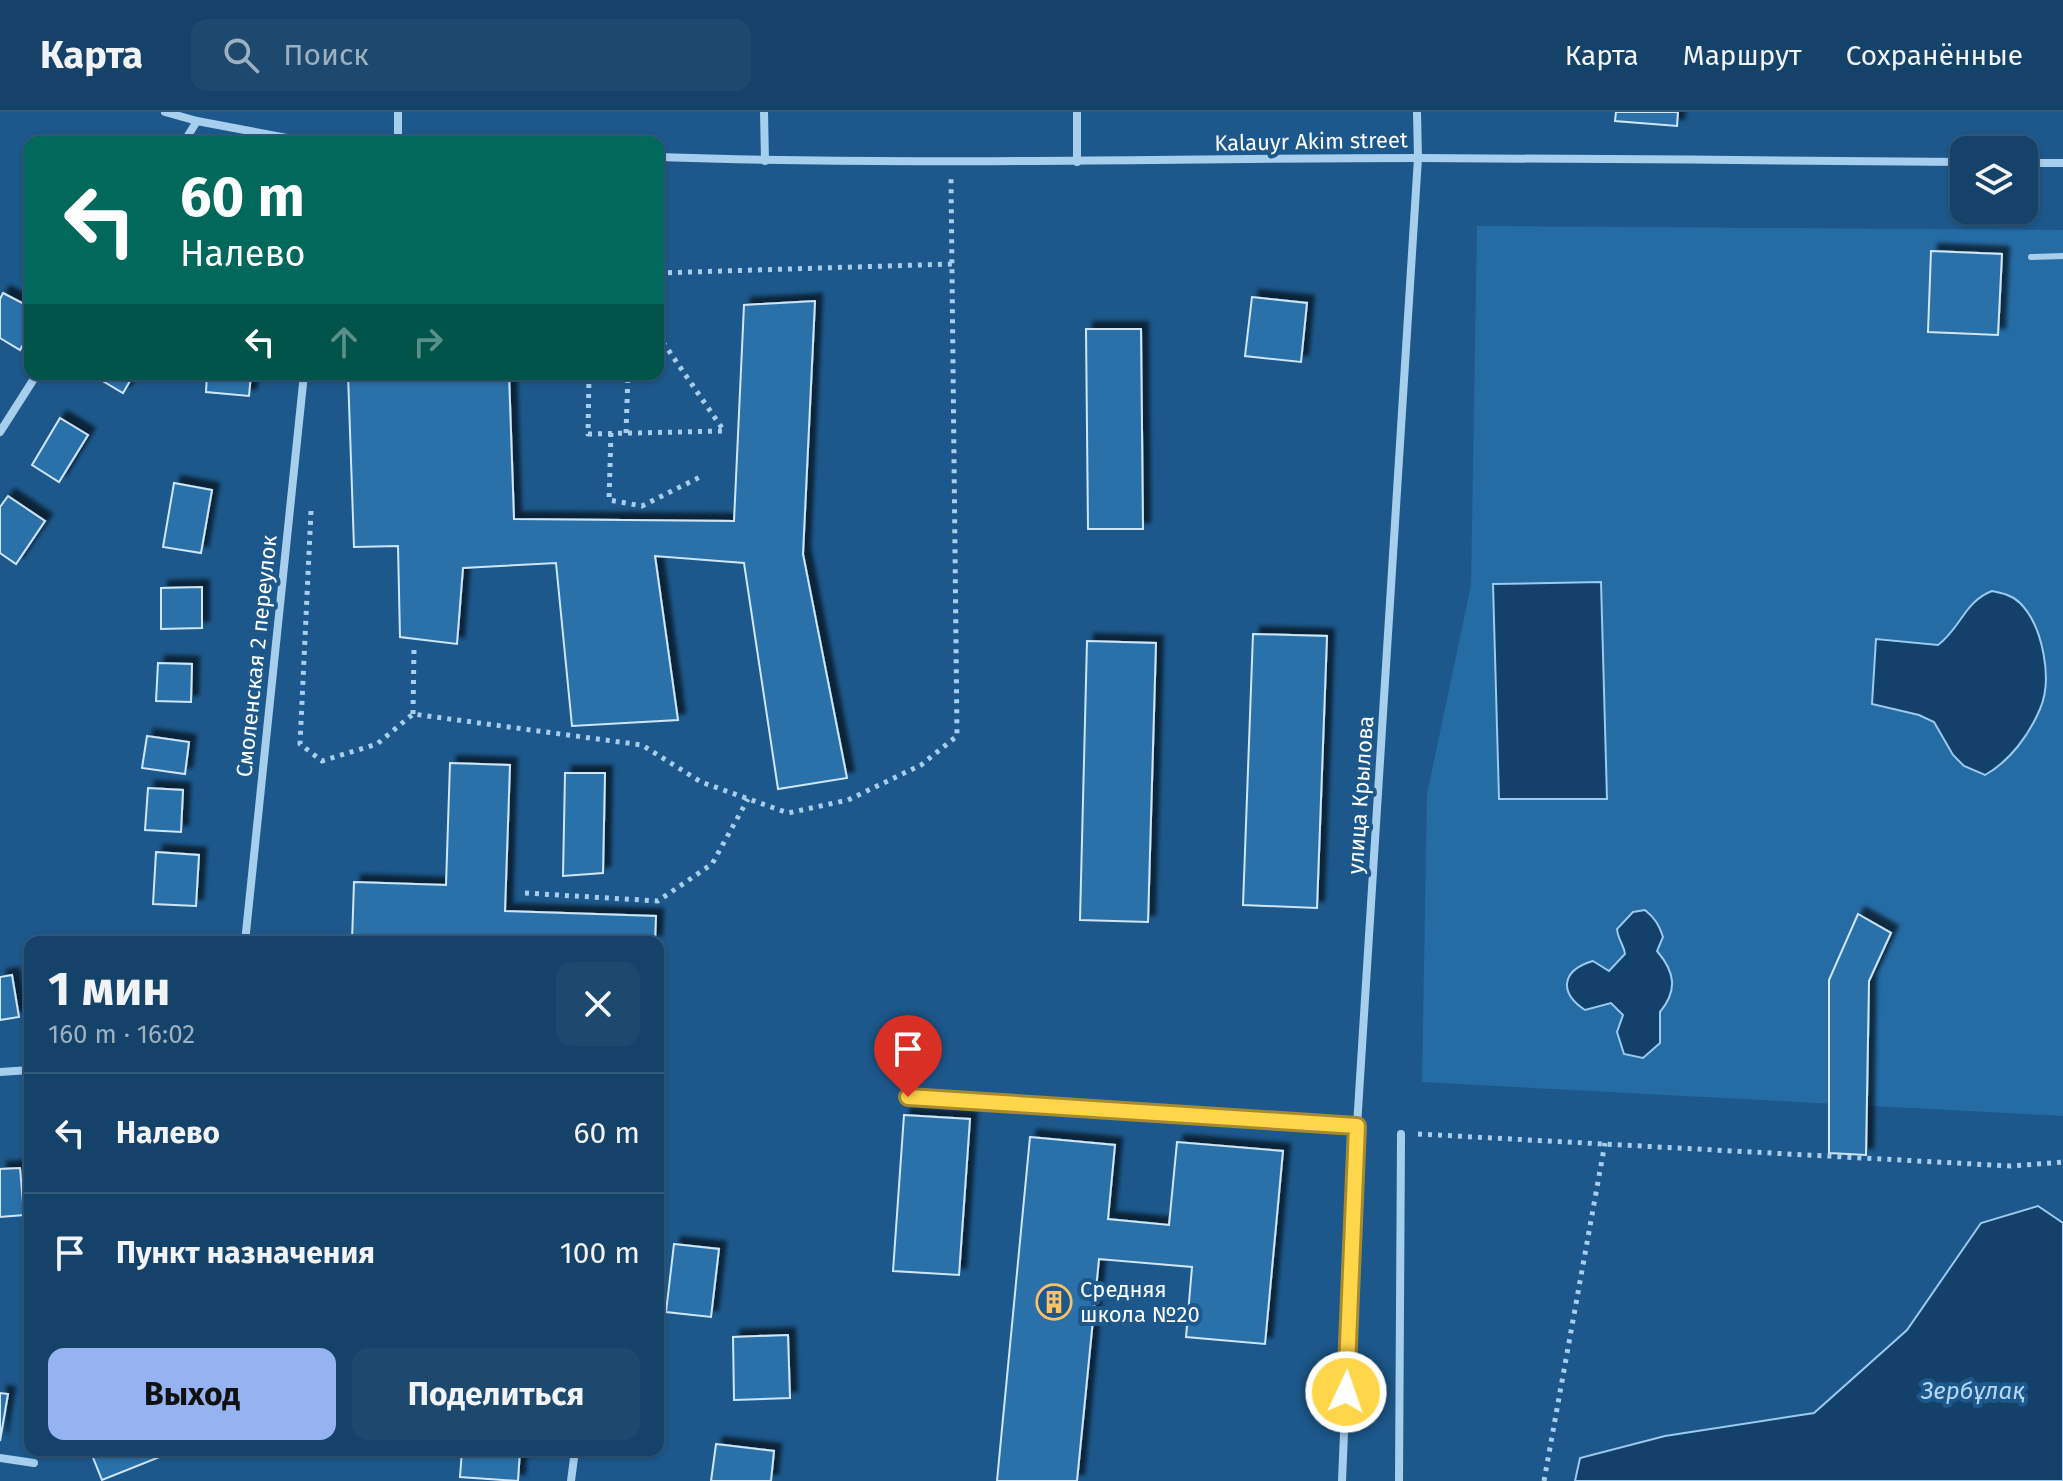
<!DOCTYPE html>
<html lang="ru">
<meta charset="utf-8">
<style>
body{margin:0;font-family:"Fira Sans",sans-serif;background:#1e496e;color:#f1f3f6;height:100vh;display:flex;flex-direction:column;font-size:30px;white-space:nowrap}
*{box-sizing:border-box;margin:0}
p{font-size:26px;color:#9db0c0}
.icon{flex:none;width:44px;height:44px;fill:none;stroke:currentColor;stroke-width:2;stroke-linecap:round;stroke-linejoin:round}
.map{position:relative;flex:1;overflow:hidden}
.side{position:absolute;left:24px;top:824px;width:640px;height:520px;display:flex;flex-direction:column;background:#154268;border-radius:16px;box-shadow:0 2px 6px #0004,0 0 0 2px #345b7c}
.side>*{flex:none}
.guide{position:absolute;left:24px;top:24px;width:640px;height:244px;border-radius:16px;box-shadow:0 2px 6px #0004,0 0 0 2px #345b7c;background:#00695c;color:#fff;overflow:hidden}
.buttons{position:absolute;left:1950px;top:24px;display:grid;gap:16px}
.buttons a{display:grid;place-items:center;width:88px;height:88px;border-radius:16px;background:#154268;box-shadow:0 2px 6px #0004,0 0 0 2px #345b7c;font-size:40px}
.pin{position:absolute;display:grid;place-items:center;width:68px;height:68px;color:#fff;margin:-82px -34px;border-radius:50% 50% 50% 0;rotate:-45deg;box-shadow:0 0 8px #0007}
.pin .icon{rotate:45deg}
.me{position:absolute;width:88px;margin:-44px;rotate:3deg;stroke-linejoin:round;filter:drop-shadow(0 0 6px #0008)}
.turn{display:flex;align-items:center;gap:28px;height:168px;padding:0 24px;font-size:36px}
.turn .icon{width:104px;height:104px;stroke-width:2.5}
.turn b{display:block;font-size:56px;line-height:68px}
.lanes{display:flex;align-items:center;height:76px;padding:0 24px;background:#0003;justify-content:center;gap:40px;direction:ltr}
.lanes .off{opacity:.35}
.round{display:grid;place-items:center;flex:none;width:84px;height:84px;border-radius:16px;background:#1e496e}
.summary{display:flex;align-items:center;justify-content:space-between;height:136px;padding:0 24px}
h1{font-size:48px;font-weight:700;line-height:60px}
.action{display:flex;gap:16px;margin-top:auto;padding:16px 24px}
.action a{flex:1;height:92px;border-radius:16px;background:#95b2f1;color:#111;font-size:32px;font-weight:700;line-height:92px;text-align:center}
.action a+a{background:#1e496e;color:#f1f3f6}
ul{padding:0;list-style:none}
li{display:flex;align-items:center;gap:24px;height:120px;padding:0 24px;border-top:2px solid #345b7c}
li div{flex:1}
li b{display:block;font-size:30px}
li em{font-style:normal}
header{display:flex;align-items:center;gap:48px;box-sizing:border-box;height:112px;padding:0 40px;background:#154268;border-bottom:2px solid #345b7c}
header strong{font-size:38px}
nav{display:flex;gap:44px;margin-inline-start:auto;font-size:28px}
.search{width:560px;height:72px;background:#1e496e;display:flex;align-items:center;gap:20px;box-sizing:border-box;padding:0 28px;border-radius:16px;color:#9db0c0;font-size:30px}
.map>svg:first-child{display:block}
.green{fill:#256ba4}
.water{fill:#134169;stroke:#9bcaef;stroke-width:2}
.building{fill:#2b70a9;stroke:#cde6f9;stroke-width:2;filter:url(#shadow)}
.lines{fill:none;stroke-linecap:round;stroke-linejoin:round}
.path{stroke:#a7ceed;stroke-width:5;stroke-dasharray:4 6;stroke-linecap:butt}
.lane{stroke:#a7ceed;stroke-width:6}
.street{stroke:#a7ceed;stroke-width:8}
.route-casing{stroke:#a68a30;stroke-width:20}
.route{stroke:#ffd54a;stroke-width:14}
.labels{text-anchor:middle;stroke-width:8;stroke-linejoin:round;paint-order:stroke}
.street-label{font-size:22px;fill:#fff;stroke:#1c588b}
.poi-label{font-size:22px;fill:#fff;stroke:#1c588b;text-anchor:start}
.water-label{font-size:24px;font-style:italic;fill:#b3d8f4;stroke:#1c588b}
</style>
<header>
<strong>Карта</strong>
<div class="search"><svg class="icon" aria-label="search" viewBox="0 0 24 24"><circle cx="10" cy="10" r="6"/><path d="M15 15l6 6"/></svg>Поиск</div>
<nav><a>Карта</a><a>Маршрут</a><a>Сохранённые</a></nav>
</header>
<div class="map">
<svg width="2063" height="1369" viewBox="0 0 2063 1369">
<defs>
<filter id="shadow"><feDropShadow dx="7" dy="-7" stdDeviation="2" flood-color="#0009"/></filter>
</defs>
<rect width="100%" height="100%" fill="#1c588b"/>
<!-- green -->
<polygon class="green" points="1477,114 2063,118 2063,1004 1422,970 1427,682 1471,473"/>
<!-- water -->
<g class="water">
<polygon points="1601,470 1607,687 1499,687 1493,472"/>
<path d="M1992 479C2002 481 2012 483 2020 491 2043 514 2053 568 2040 597 2029 623 2010 649 1985 663L1964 654 1953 643 1934 610 1919 603 1872 592 1876 527 1938 533C1960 517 1965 489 1992 479Z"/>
<path d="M1645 798C1655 806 1659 813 1663 825L1657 839C1675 860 1678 878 1660 900V931L1643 946 1624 942 1617 920 1623 903 1611 891 1585 898C1558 880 1562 858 1593 849L1609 859 1625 842C1624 833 1618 828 1617 817L1633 800Z"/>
<polygon points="2038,1094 2063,1111 2063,1369 1575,1369 1580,1346 1665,1324 1814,1301 1907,1218 1981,1111"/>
</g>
<!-- building -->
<g class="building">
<polygon points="1616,0 1678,0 1677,14 1615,9"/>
<polygon points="1931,139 2002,142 1998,223 1928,220"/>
<polygon points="3,181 30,195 30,220 20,238 0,226 0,187"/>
<polygon points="1252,185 1307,191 1301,250 1245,244"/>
<polygon points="815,189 803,442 847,666 778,677 744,451 655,444 678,608 572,614 556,451 463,456 457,532 400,525 398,434 354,435 348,262 509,262 514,407 734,409 744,193"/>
<polygon points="1086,217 1141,217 1143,417 1088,417"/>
<polygon points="91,262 134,262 123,281"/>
<polygon points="207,262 251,262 249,284 206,280"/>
<polygon points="60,306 88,323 59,370 32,353"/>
<polygon points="174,371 212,378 201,441 163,435"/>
<polygon points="8,384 45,409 16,452 0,441 0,395"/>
<polygon points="202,475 202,516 161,517 161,476"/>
<polygon points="1253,522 1327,524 1317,796 1243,793"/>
<polygon points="1087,529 1156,531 1148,810 1080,808"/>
<polygon points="158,551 192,552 191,590 156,589"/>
<polygon points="147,624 189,630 185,662 142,656"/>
<polygon points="450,651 510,653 505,799 656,804 655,830 352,829 354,770 446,773"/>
<polygon points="565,661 605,661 603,761 563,764"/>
<polygon points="148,676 183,678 181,720 145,718"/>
<polygon points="156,740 199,743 196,794 153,792"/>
<polygon points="1858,802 1891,821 1869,869 1866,1043 1829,1041 1829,868"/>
<polygon points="12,863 19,905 0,908 0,865"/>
<polygon points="904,1003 970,1007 959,1163 893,1159"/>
<polygon points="1030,1025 1115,1033 1108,1107 1169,1113 1177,1030 1283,1039 1265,1232 1186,1225 1192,1155 1099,1147 1077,1369 997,1369"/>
<polygon points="20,1056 24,1103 0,1105 0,1057"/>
<polygon points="674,1132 719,1137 711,1205 666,1200"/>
<polygon points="788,1223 790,1286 734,1288 733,1225"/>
<polygon points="0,1281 8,1282 0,1329"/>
<polygon points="716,1332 774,1339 771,1369 711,1369"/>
<polygon points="104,1338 177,1338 102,1368 92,1343"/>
<polygon points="462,1338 520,1338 518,1369 460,1365"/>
</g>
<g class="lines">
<!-- path -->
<g class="path">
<polyline points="658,161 952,152"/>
<polyline points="589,262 588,322 724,319 658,223"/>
<polyline points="611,321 609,388 642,394 702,364"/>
<polyline points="626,321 628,262"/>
<polyline points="311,399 300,632 322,649 377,632 413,602 642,633 701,670 788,701 848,688 921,653 957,624 951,66"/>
<polyline points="413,602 414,536"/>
<polyline points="525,781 658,789 712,752 748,687"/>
<polyline points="1418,1022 2011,1054 2063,1050"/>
<polyline points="1544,1369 1605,1031"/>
</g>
<!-- lane -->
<g class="lane">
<polyline points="2031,145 2063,144"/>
<polyline points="908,985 1357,1014"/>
</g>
<!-- street -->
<g class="street">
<polyline points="165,0 197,9 308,30"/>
<polyline points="764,0 765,49"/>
<polyline points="184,30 197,9"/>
<polyline points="398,30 398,0"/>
<path d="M658 45C912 54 1165 46 1419 46 1601 46 1782 49 1964 50"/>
<polyline points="1077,50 1077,0"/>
<polyline points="2024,51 2063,51"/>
<polyline points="0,320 37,262"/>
<polyline points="245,830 304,262"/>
<polyline points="0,960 30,958"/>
<polyline points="0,1346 34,1351"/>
<polyline points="571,1369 575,1338"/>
<polyline points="1342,1369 1357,1014 1418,46 1417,0"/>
<polyline points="1399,1369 1401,1022"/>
</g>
</g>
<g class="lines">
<defs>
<polyline id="route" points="908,985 1357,1014 1346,1280"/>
</defs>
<!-- route casing -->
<use href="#route" class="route-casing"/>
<!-- route -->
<use href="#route" class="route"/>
</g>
<!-- icons -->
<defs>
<symbol id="building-ring" viewBox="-11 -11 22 22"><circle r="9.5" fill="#1c588b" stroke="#fdc165" stroke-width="1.5"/><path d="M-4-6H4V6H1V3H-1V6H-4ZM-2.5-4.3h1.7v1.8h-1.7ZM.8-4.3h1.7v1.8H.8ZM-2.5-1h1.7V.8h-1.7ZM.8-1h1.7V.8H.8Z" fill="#fdc165"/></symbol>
</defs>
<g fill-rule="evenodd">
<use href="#building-ring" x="1034" y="1170" width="40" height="40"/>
</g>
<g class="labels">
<!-- street labels -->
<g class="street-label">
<text transform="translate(1311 29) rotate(-1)" y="8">Kalauyr Akim street</text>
<text transform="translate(256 544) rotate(-84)" y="8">Смоленская 2 переулок</text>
<text transform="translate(1360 683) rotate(-86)" y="8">улица Крылова</text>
</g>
<!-- poi labels -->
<g class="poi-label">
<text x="1080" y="1185">Средняя<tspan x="1080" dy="25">школа №20</tspan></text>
</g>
<!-- water labels -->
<g class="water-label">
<text x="1973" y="1287">Зербұлақ</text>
</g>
</g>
</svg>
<div class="buttons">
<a><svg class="icon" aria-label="layers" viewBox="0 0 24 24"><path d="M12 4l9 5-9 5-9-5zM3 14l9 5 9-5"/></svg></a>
</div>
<div class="pin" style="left:908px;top:985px;background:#d93025"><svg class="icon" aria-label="arrive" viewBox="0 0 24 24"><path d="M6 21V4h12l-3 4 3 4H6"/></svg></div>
<svg class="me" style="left:1346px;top:1280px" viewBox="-20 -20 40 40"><circle r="17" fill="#ffd54a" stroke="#fff" stroke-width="3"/><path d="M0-11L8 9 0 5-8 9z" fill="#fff"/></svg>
<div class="guide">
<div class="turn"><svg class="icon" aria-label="left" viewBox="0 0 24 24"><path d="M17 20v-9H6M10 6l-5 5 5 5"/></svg><div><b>60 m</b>Налево</div></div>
<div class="lanes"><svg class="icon" aria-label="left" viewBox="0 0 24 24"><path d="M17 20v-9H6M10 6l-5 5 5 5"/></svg><svg class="icon off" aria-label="ahead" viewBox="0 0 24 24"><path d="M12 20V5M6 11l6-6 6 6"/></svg><svg class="icon off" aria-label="right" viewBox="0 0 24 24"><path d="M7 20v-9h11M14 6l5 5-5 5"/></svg></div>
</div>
<section class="side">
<div class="summary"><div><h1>1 мин</h1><p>160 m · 16:02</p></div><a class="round"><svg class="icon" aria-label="close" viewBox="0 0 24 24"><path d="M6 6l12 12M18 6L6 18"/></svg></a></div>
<ul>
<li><svg class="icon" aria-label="left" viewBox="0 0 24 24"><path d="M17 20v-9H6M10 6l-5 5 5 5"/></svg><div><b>Налево</b></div><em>60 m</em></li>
<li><svg class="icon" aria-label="arrive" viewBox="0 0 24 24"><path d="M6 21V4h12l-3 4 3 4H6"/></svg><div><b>Пункт назначения</b></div><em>100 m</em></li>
</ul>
<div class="action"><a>Выход</a><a>Поделиться</a></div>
</section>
</div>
